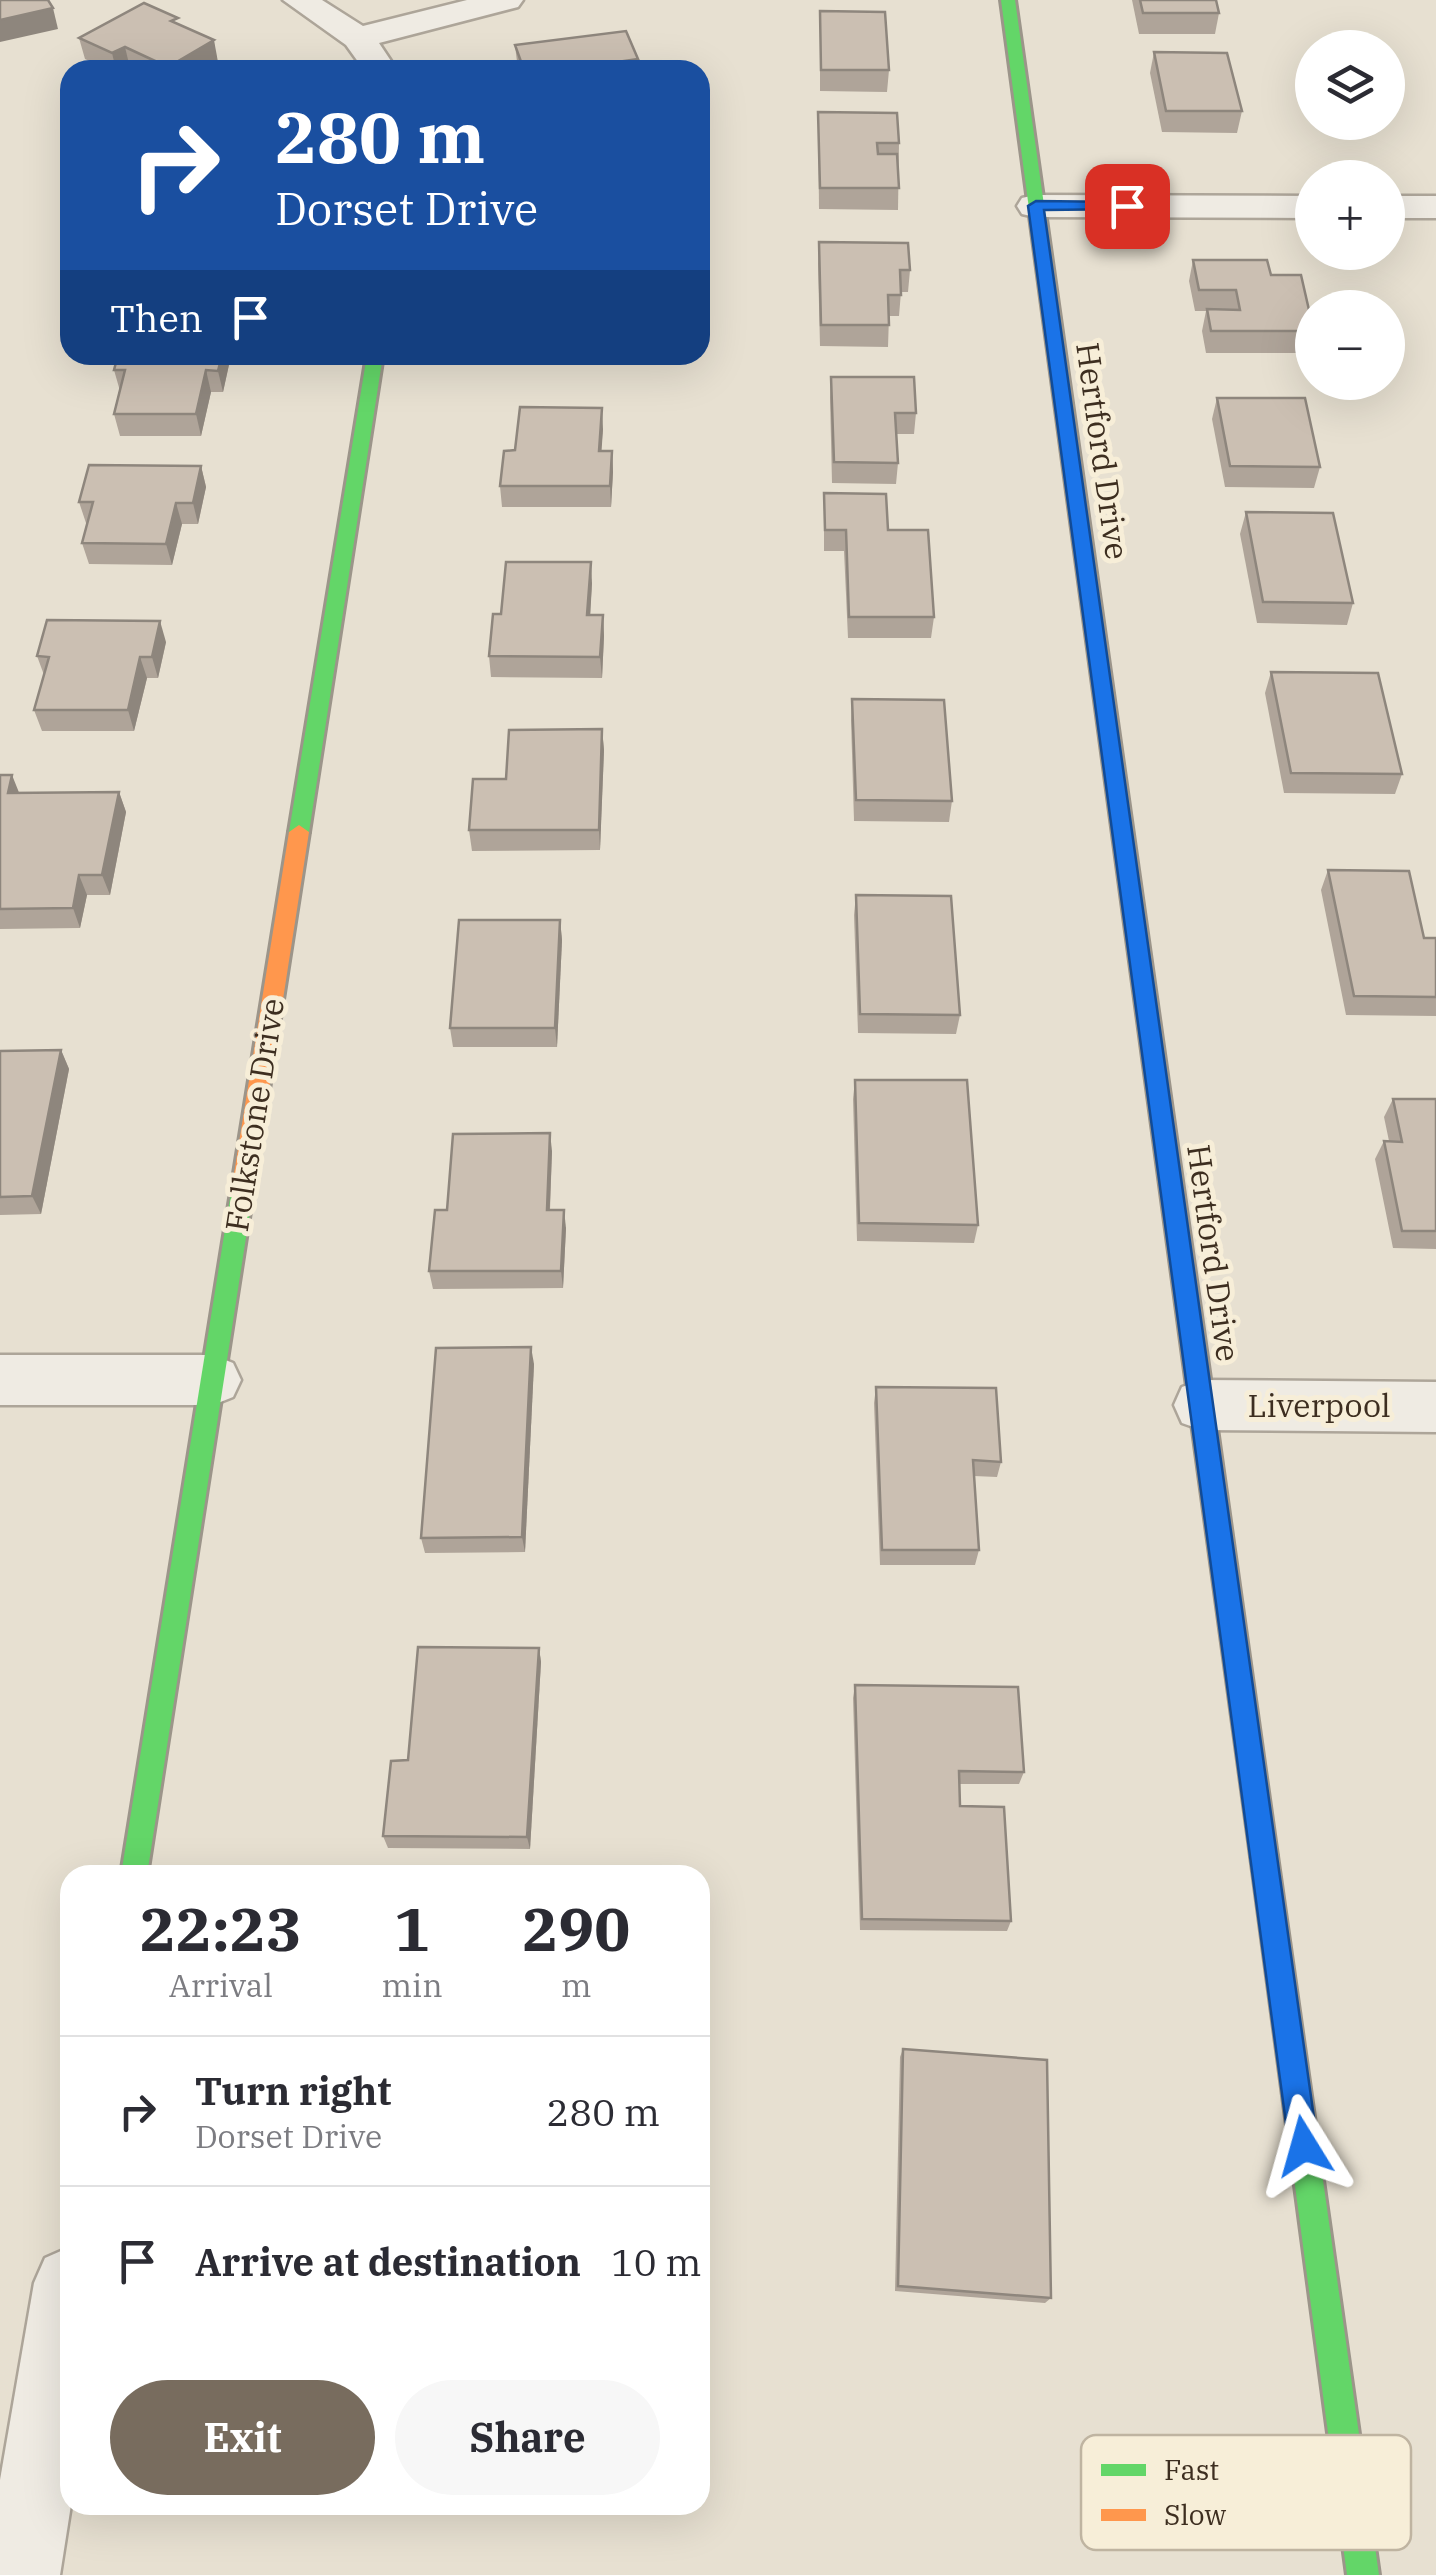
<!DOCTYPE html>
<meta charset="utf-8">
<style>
body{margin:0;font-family:"IBM Plex Serif",serif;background:#f7f7f7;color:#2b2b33;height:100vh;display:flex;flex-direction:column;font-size:38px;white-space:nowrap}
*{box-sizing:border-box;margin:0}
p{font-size:32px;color:#7c7c81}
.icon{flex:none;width:55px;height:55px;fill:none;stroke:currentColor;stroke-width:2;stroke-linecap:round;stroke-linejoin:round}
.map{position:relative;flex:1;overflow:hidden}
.panel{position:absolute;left:60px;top:1865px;width:650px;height:650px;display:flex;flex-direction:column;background:#fff;border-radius:30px;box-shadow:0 10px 40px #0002}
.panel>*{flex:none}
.hud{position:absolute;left:60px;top:60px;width:650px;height:305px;border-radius:30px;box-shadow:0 10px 40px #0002;background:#1a4fa0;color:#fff;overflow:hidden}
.tools{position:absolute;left:1295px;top:30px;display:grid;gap:20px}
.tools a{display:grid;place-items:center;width:110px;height:110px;border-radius:50%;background:#fff;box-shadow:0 10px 40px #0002;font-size:50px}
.pin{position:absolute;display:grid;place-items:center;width:85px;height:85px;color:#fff;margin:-42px;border-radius:20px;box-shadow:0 5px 15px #0006}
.me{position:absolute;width:110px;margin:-55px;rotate:352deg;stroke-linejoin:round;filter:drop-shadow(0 0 8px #0008)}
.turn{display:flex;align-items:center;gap:35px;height:210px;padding:0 50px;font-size:45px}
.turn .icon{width:130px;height:130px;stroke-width:2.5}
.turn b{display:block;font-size:70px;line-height:85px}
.then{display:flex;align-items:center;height:95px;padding:0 50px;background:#0003;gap:20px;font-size:38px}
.eta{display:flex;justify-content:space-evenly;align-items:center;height:170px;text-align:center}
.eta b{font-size:60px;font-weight:700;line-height:70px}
.cta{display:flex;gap:20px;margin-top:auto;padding:20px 50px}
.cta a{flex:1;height:115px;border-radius:60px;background:#786c5e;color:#fff;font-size:40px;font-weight:700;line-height:115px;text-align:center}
.cta a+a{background:#f7f7f7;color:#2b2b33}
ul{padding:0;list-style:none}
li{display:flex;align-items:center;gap:30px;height:150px;padding:0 50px;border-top:2px solid #e1e1e2}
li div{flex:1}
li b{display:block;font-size:38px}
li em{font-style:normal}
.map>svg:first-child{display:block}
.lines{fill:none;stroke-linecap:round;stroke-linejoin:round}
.street-casing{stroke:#ada599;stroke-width:5}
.fast-casing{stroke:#9c958a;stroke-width:6}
.slow-casing{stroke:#9c958a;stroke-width:6}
.street{fill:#efebe3;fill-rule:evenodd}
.fast{fill:#63d668;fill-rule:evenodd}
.slow{fill:#ff974d;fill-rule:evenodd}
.wall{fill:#afa499}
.shaded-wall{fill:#8e867d}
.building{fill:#cbbfb2;stroke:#8e867d;stroke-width:2.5}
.route{fill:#1a73e8;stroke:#114b97;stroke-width:2.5}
.labels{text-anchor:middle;stroke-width:10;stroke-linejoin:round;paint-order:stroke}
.street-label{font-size:32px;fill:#3d2e20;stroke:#f7eed8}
.key{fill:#f7eed8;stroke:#bfb4a1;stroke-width:2.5}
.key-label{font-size:28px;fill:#3d2e20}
</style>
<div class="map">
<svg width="1436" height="2575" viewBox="0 0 1436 2575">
<rect width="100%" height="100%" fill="#e7e0d1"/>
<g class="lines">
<defs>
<g id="street">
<polygon points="283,0 322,0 363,26 467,0 523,0 518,7 379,43 397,70 364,70 346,45"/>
<polygon points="1035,195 1312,196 1312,218 1035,217 1022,214 1017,206 1022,198"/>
<rect x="1388" y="196" width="48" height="22"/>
<polygon points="0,1355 213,1355 233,1363 241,1380 233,1397 213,1405 0,1405"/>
<polygon points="1202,1380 1436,1382 1436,1432 1202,1430 1182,1423 1174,1405 1182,1387"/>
<polygon points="70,2247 71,2505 60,2575 0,2575 0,2480 34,2283 45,2258"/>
</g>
<g id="fast">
<polygon points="1001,0 1015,0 1211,1386 1207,1393 1199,1396 1191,1393 1187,1386"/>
<polygon points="367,355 383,355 309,832 299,839 289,832"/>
<polygon points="243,1177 251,1180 254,1186 147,1875 121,1875 232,1186 235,1180"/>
<polygon points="1264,1843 1273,1847 1277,1856 1379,2575 1347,2575 1251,1856 1255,1847"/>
</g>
<g id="slow">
<polygon points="299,825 309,832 254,1186 251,1192 235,1192 232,1186 289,832"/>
<polygon points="1199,1376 1207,1379 1211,1386 1277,1856 1273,1865 1264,1869 1255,1865 1251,1856 1187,1386 1191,1379"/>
</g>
</defs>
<!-- street casing -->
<use href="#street" class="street-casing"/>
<!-- fast casing -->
<use href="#fast" class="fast-casing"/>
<!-- slow casing -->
<use href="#slow" class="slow-casing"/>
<!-- street -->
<use href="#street" class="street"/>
<!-- fast -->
<use href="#fast" class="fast"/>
<!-- slow -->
<use href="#slow" class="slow"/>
</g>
<!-- wall -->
<g class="wall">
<polygon points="1132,0 1216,0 1219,13 1215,34 1139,34"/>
<polygon points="820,11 889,70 887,92 820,91"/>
<polygon points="179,24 218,62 204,70 134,70 130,68 126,70 108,70 85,59 79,38"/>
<polygon points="515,45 638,59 639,70 518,70"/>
<polygon points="1154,52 1242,111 1237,133 1162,132 1150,73"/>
<polygon points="818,112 899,143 898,210 819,209"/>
<polygon points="819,242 910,270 908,292 901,292 899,316 889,316 888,347 820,346 818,264"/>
<polygon points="1193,260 1271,275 1309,310 1312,310 1312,353 1206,353 1202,331 1206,311 1195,311 1189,281"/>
<polygon points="118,355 229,355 230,360 223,392 211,392 201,436 120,436 114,414 120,391 114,370"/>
<polygon points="515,355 622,355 621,365 516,364"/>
<polygon points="831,377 916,413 914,434 896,434 898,463 896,484 832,483 830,398"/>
<polygon points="1217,398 1320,467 1314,488 1225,487 1212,419"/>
<polygon points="603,429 601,451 612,451 613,472 611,507 502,507 500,486 515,450"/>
<polygon points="201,466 206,487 198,524 182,524 172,565 89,564 82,543 88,523 86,523 79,502"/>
<polygon points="824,493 888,530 934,617 931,638 848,638 844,551 824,551"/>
<polygon points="1246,512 1353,603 1347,625 1257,623 1240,534"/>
<polygon points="592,583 590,615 603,615 604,636 602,678 491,677 489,656 501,614"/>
<polygon points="166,642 158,678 147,678 134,731 42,731 34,710 44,675 37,656"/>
<polygon points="1271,672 1402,774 1395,794 1284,793 1265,693"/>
<polygon points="852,699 952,801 949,822 854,821 851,720"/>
<polygon points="602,729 604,750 600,850 472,851 469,830 506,779"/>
<polygon points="0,775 19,793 119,792 126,812 110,895 87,895 80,928 0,929"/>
<polygon points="1328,870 1424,938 1436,938 1436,1016 1346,1015 1321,890"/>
<polygon points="856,895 960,1015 956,1034 858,1033 854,915"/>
<polygon points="560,920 562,940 557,1047 453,1047 450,1028"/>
<polygon points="61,1050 69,1069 41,1214 0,1215 0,1051"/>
<polygon points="855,1080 978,1225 974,1243 857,1241 853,1099"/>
<polygon points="1393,1099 1436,1099 1436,1249 1393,1248 1375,1159 1384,1141 1389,1141 1384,1117"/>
<polygon points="552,1151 550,1210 566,1228 563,1288 433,1289 429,1271 447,1210"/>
<polygon points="534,1364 525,1552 425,1553 421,1538"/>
<polygon points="876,1387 1001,1462 997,1477 974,1476 979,1550 975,1565 880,1565 874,1403"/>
<polygon points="539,1648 541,1662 530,1849 388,1848 383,1836 408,1760"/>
<polygon points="855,1685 1024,1772 1019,1784 959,1784 960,1806 1011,1921 1007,1931 860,1930 853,1698"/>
<polygon points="903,2049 1051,2298 1045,2303 895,2291 900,2057"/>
</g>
<!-- shaded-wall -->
<g class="shaded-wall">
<polygon points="53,8 58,29 0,42 0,20"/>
<polygon points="214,40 218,62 204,70 168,70 168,67"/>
<polygon points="125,47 130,68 126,70 116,70 112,53"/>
<polygon points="638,59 639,70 617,70 617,62"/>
<polygon points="222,355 229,355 230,360 223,392 218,371"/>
<polygon points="206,370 211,392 201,436 196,414"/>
<polygon points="602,408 603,429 600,473 599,451"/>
<polygon points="612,451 613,472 611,507 610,486"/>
<polygon points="201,466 206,487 198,524 193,503"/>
<polygon points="176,503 182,524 172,565 166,544"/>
<polygon points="591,562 592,583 589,636 587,615"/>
<polygon points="603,615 604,636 602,678 600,657"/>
<polygon points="160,621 166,642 158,678 152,657"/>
<polygon points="140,657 147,678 134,731 128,710"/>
<polygon points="602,729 604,750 600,850 599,830"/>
<polygon points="12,775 20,795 8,793"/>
<polygon points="119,792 126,812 110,895 102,875"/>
<polygon points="79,875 87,895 80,928 73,908"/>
<polygon points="560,920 562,940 557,1047 555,1028"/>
<polygon points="61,1050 69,1069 41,1214 32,1196"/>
<polygon points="550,1133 552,1151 549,1228 547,1210"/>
<polygon points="564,1210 566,1228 563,1288 561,1271"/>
<polygon points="531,1347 534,1364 525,1552 522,1537"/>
<polygon points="539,1648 541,1662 530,1849 527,1837"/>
</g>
<!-- building -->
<g class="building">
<polygon points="0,0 48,0 53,8 0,20"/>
<polygon points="1140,0 1216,0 1219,13 1143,13"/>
<polygon points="144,3 178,18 171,21 214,40 168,67 125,47 112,53 79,38"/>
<polygon points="820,11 885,12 889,70 821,70"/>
<polygon points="626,31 638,59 617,62 620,70 524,70 515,45"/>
<polygon points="1154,52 1227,53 1242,111 1166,111"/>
<polygon points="818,112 897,113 899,143 877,143 878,154 897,154 899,188 820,188"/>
<polygon points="819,242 908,243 910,270 900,270 901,295 888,295 889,325 821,325"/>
<polygon points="1193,260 1267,260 1271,275 1301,275 1309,310 1312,310 1312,331 1211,331 1207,309 1240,310 1236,290 1199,290"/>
<polygon points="118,355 222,355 218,371 206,370 196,414 114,414 125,370 114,370"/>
<polygon points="831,377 914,377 916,413 895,413 898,463 834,462"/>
<polygon points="1217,398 1305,398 1320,467 1230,466"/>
<polygon points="520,407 602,408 599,451 612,451 610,486 500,486 504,451 515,450"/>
<polygon points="89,465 201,466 193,503 176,503 166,544 82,543 93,502 79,502"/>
<polygon points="824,493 886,494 888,530 928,530 934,617 849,617 846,530 825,530"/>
<polygon points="1246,512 1333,513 1353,603 1263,602"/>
<polygon points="506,562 591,562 587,615 603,615 600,657 489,656 493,614 501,614"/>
<polygon points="47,620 160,621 152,657 140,657 128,710 34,710 49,657 37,656"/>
<polygon points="1271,672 1378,673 1402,774 1291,773"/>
<polygon points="852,699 944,700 952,801 856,800"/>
<polygon points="602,729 599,830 469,830 473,779 506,779 509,730"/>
<polygon points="0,775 12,775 8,793 119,792 102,875 79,875 73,908 0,909"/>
<polygon points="1328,870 1409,871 1424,938 1436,938 1436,997 1354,996"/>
<polygon points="856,895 951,896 960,1015 860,1014"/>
<polygon points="459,920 560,920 555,1028 450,1028"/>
<polygon points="61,1050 32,1196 0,1197 0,1051"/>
<polygon points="855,1080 967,1080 978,1225 859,1223"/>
<polygon points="1393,1099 1436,1099 1436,1231 1402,1231 1384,1141 1402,1142"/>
<polygon points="550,1133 547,1210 564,1210 561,1271 429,1271 435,1210 447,1210 453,1134"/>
<polygon points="531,1347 522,1537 421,1538 436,1348"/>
<polygon points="876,1387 996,1388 1001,1462 973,1460 979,1550 882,1550"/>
<polygon points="418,1647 539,1648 527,1837 383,1836 391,1761 408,1760"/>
<polygon points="855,1685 1018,1687 1024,1772 959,1771 960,1806 1004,1807 1011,1921 862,1919"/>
<polygon points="903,2049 1047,2060 1051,2298 898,2286"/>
</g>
<!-- route -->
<polygon class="route" points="1127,202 1132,203 1132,209 1044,210 1318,2146 1314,2156 1304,2160 1294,2156 1289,2146 1028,206 1036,201"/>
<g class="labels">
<!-- street labels -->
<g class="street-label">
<text transform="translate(1102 451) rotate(82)" y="11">Hertford Drive</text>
<text transform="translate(255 1115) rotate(-81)" y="11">Folkstone Drive</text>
<text transform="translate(1213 1253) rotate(82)" y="11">Hertford Drive</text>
<text x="1319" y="1417">Liverpool</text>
</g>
</g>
<!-- legend -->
<rect x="1081" y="2435" width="330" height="115" rx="15" class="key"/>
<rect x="1101" y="2464" width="45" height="12" fill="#63d668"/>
<rect x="1101" y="2509" width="45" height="12" fill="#ff974d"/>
<g class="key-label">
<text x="1164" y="2480">Fast</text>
<text x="1164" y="2525">Slow</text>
</g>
</svg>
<div class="tools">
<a><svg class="icon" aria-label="layers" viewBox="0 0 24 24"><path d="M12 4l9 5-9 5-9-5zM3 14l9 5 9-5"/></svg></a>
<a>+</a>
<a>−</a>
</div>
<div class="pin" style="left:1127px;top:206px;background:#d93025"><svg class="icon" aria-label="arrive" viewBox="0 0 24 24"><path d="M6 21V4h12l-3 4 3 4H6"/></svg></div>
<svg class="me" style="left:1304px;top:2146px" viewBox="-20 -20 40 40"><path d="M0-17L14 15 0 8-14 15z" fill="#1a73e8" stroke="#fff" stroke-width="4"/></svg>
<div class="hud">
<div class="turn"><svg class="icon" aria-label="right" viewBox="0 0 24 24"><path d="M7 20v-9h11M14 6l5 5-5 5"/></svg><div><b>280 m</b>Dorset Drive</div></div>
<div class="then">Then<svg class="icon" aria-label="arrive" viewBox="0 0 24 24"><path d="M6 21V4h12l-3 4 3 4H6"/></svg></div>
</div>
<section class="panel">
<div class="eta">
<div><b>22:23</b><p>Arrival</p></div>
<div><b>1</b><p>min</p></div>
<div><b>290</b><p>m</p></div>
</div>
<ul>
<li><svg class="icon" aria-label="right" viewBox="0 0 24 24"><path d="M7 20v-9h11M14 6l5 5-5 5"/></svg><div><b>Turn right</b><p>Dorset Drive</p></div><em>280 m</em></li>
<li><svg class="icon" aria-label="arrive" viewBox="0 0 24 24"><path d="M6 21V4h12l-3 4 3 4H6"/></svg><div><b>Arrive at destination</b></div><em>10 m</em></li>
</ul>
<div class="cta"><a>Exit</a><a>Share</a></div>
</section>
</div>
